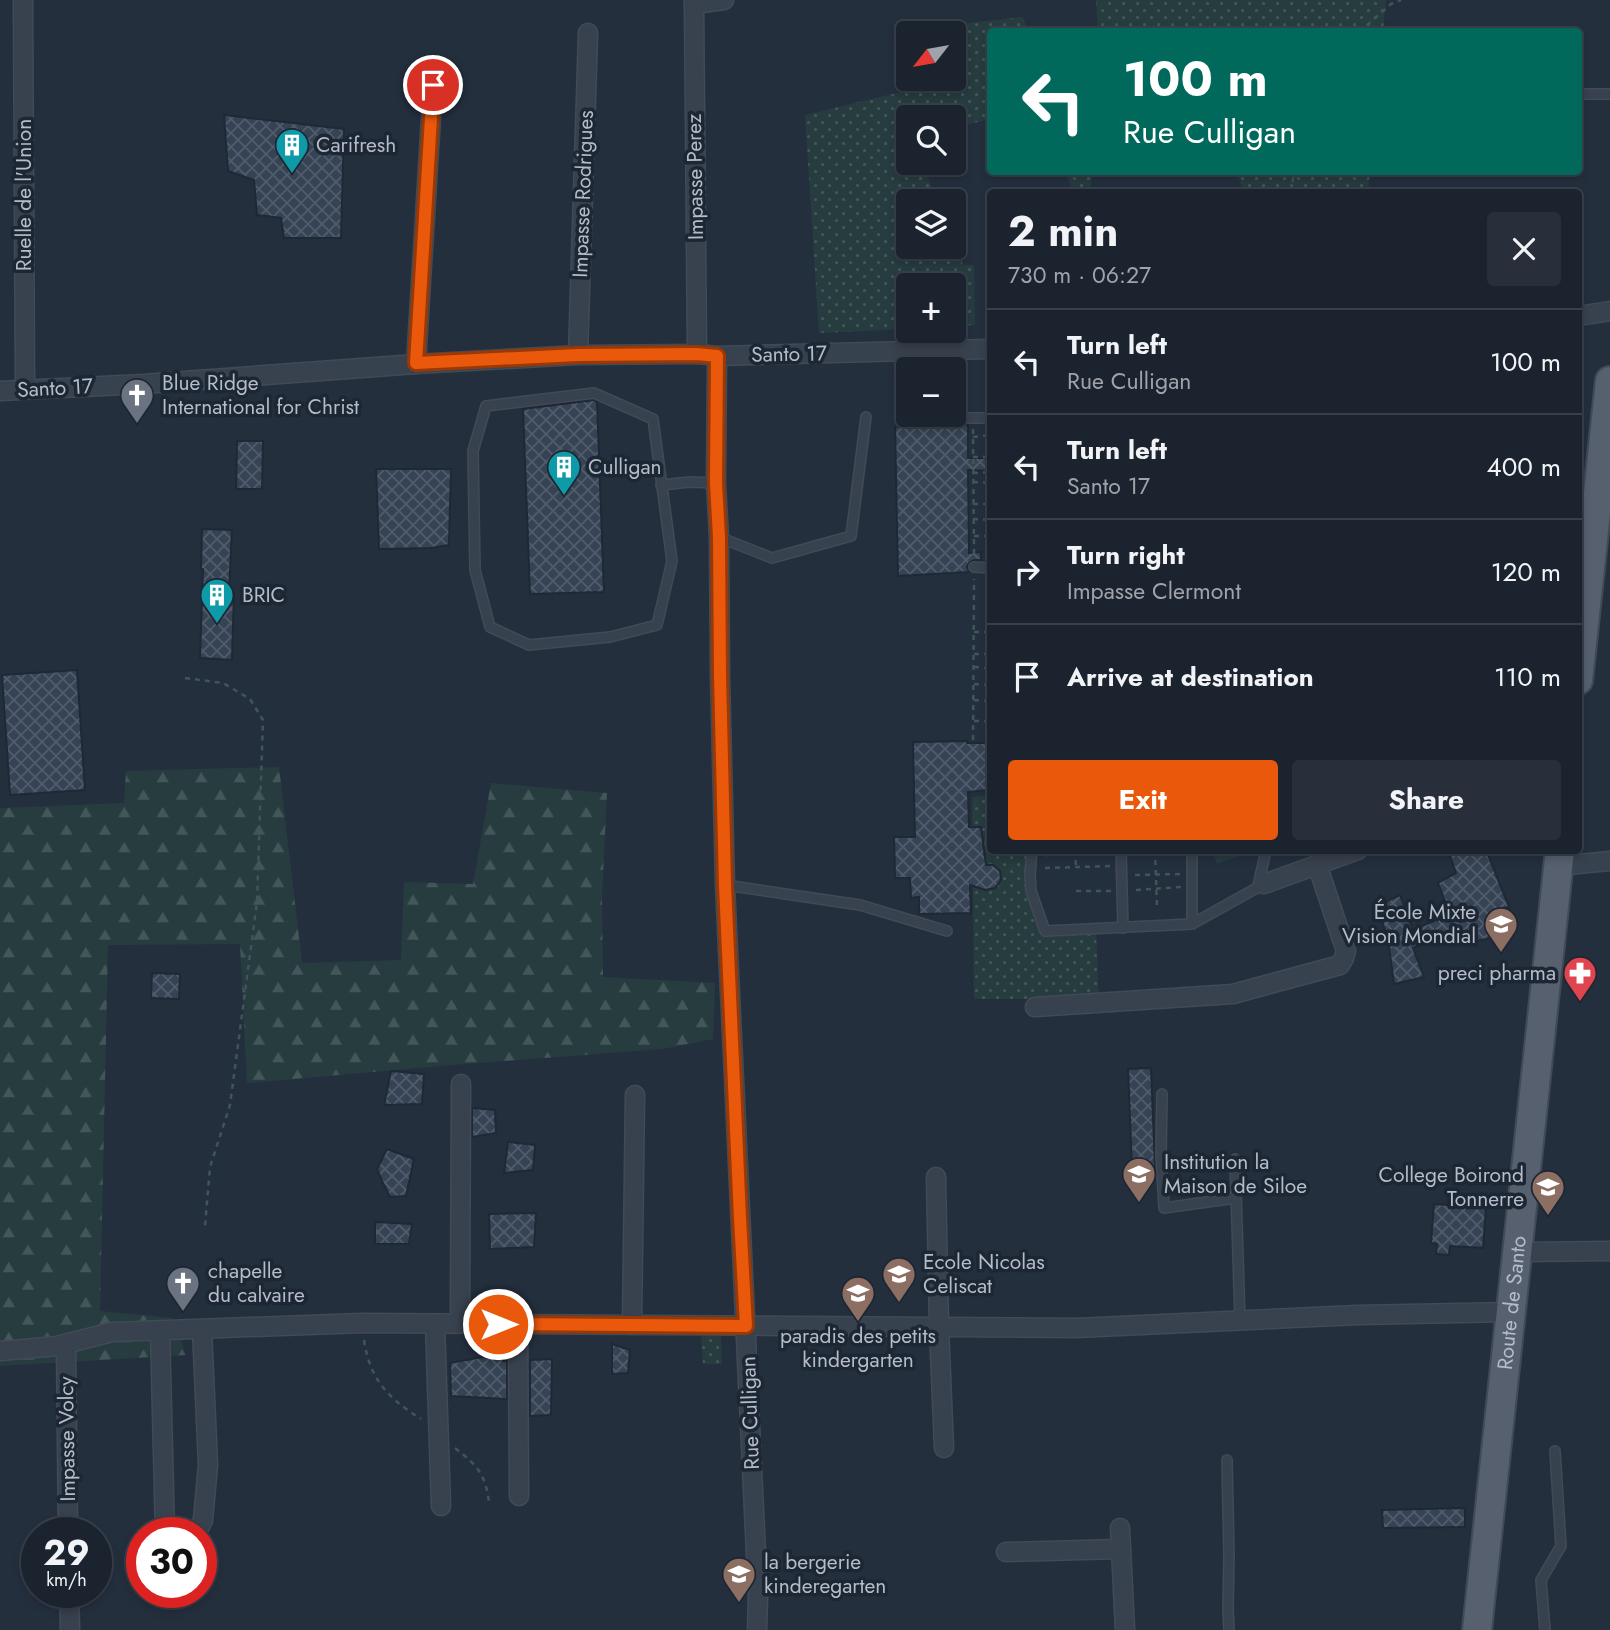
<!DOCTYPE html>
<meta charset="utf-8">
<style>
body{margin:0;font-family:Jost,sans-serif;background:#282f3a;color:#f1f3f6;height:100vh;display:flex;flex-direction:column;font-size:26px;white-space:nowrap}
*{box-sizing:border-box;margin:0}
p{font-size:23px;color:#a0a4aa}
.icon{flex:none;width:38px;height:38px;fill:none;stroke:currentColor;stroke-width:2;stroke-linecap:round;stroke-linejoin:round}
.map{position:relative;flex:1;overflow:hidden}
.details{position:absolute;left:987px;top:189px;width:595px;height:665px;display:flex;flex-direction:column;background:#1b232e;border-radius:7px;box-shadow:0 4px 10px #0003,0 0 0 2px #39404a}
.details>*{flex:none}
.guide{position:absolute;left:987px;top:28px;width:595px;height:147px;border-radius:7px;box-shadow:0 4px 10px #0003,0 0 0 2px #39404a;background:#00695c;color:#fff;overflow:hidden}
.needle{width:46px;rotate:239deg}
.buttons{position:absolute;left:896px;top:21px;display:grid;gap:14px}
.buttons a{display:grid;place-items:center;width:70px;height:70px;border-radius:7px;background:#1b232e;box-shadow:0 4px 10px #0003,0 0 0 2px #39404a;font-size:35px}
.speed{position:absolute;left:21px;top:1517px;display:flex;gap:14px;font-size:35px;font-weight:700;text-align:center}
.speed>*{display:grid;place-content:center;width:91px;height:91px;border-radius:50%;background:#1b232e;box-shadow:0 4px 10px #0003,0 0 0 2px #39404a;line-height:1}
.speed small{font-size:18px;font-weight:400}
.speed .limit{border:10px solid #d22;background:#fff;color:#111}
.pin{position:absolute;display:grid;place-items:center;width:60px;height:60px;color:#fff;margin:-30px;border:4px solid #fff;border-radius:50%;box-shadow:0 2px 7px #0007}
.me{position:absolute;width:77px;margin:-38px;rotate:90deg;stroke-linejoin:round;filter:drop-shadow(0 0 5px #0008)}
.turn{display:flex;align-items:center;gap:24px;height:147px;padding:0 21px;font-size:32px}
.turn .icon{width:91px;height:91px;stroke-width:2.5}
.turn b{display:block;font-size:49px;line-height:60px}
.round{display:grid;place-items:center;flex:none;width:74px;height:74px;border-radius:7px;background:#282f3a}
.summary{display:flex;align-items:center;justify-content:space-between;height:119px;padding:0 21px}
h1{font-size:42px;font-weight:700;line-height:52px}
.primary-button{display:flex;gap:14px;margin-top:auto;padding:14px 21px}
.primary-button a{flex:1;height:80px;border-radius:7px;background:#ea580c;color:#fff;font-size:28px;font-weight:700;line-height:80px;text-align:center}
.primary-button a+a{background:#282f3a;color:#f1f3f6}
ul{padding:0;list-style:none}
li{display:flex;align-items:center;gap:21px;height:105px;padding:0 21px;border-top:2px solid #39404a}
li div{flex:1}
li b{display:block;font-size:26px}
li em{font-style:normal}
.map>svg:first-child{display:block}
.grass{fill:url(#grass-dots)}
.forest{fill:url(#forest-firs)}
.garden{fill:#263c3f}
.building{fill:url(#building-cross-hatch);stroke:#1f2835;stroke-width:2}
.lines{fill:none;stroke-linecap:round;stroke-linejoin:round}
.service-casing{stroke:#414a57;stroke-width:12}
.minor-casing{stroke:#414a57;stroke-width:21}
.primary-casing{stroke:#414a57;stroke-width:32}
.path{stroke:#3f5557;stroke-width:2.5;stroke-dasharray:5 5;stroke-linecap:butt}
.service{stroke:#38414e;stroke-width:9}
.minor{stroke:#38414e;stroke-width:18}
.primary{stroke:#56606e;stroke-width:28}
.route-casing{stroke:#983908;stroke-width:18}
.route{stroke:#ea580c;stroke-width:12}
.labels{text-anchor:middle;stroke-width:7;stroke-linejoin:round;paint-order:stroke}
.poi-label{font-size:21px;fill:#b4bcc9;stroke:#1d2633;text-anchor:start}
.street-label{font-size:21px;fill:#b4bcc9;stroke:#1d2633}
</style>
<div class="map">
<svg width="1610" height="1630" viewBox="0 0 1610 1630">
<defs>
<pattern id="grass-dots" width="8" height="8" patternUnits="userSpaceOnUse" patternTransform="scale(1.75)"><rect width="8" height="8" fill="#263c3f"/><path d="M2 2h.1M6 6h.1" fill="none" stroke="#435659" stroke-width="1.8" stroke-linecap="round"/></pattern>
<pattern id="forest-firs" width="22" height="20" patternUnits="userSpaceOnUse" patternTransform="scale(1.75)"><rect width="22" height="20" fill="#263c3f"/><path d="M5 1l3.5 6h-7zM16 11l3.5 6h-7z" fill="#435659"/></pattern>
<pattern id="building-cross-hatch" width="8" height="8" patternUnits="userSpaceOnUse" patternTransform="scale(1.75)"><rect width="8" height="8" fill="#364354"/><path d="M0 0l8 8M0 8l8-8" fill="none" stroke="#515c6b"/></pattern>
</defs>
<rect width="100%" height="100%" fill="#242f3e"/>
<!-- grass -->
<g class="grass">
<polygon points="1096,0 1386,0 1383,32 1098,31"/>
<polygon points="1023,17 1028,31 990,32 990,119 954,128 954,117 908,117 908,163 922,163 937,201 908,201 908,247 954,247 954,243 963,265 974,265 975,325 954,326 954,285 908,285 908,329 819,333 805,115 955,79 954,33 950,33 950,25"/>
<polygon points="1066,172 1092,172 1091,189 1093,192 1073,192"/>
<polygon points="1235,172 1370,172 1368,192 1245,192"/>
<polygon points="990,795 990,850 1030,851 1029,890 1043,935 1096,932 1099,999 974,999 972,797"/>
<polygon points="701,1334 721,1335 722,1364 703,1364"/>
</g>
<!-- forest -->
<polygon class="forest" points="279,767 302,963 401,960 404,882 473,884 491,783 607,793 602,897 603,977 715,983 713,1039 662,1049 452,1065 247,1083 240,944 108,945 100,1311 173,1318 186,1355 0,1366 0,808 124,803 126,771"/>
<!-- garden -->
<polygon class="garden" points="1212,851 1212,850 1254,851 1217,864"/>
<!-- building -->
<g class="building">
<polygon points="224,115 344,129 341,238 284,238 281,218 257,215 254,180 228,171"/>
<polygon points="594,400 597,402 604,592 530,594 523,409"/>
<polygon points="924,425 968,425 968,458 990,458 990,471 968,470 969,553 981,552 981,560 974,560 969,563 967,567 969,572 898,576 895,427"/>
<polygon points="237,441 263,441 262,489 236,489"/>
<polygon points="376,469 451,469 449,545 431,548 379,549"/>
<polygon points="202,529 232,530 229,592 234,592 232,660 200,658 203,569 201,569"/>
<polygon points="77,670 85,790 10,795 2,675"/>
<polygon points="967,741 967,743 990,743 990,790 968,792 969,827 981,827 986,865 993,865 1000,871 1001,880 995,888 985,890 970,885 971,913 919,914 919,897 911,898 910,878 895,878 894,837 915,837 913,742"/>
<polygon points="1448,850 1486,850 1509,907 1497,911 1505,935 1467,943 1460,928 1413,948 1424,977 1394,984 1388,939 1377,906 1400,895 1413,930 1450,914 1438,883 1456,873"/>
<polygon points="152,973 180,974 179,999 151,998"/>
<polygon points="1151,1068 1155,1167 1132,1168 1128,1069"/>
<polygon points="391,1071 424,1074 422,1104 384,1105"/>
<polygon points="472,1108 495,1110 496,1133 472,1137"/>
<polygon points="508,1142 535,1145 533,1170 504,1173"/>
<polygon points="387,1149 414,1159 406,1196 390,1197 383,1183 377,1169"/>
<polygon points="1434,1204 1486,1208 1483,1248 1450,1246 1449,1255 1436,1254 1437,1244 1431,1243"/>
<polygon points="536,1213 534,1247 490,1249 489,1214"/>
<polygon points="375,1222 412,1224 409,1244 375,1244"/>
<polygon points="612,1344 630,1350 628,1373 612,1374"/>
<polygon points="504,1353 503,1361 507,1361 507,1399 451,1396 450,1363"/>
<polygon points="552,1359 551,1415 530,1416 530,1360"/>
<polygon points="1465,1508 1465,1527 1383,1528 1382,1510"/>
</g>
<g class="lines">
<defs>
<g id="service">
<polyline points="1578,94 1610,94"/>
<polygon points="594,393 653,419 672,561 657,625 610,637 529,645 490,627 475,570 473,451 486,406"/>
<polyline points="925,418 990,418"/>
<polyline points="661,485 690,482 716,483"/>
<polyline points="719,537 772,558 851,536 866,417"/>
<polyline points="974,567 990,568"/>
<polyline points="1032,850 1030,874 1031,891 1045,931 1192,924 1264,884"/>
<polyline points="1121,850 1123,928"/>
<polyline points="725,885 860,905 947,931"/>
<polyline points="1258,886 1266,850"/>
<polyline points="1192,924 1192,850"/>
<polyline points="1162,1094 1161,1155 1164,1208 1236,1198"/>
<polyline points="1235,1159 1240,1321"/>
<polyline points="1227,1460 1229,1556 1228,1609 1229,1630"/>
<polyline points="1545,1630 1541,1580 1561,1546 1555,1451"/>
</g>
<g id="minor">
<polyline points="23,0 25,389"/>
<polyline points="694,0 697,354"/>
<polyline points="694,4 724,0"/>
<polyline points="1578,316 1610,311"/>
<polyline points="578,355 588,33"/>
<polyline points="717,356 716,483 719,537 720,676 725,885 758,1597 757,1630"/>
<polyline points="416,364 433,85"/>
<polyline points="0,391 143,384 416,364 578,355 697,354 717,356 990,349"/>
<polyline points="1558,866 1610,861"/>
<polyline points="1264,884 1358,850"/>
<polyline points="1035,1007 1233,994 1340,965 1344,958 1346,951 1317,864"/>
<polyline points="936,1177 939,1327 944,1448"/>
<polyline points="1518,1252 1610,1251"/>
<polyline points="460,1323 461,1084"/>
<polyline points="435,1324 441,1506"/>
<polyline points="518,1324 519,1496"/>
<polyline points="632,1325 635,1095"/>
<polyline points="160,1331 165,1533"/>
<polyline points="66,1344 68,1533"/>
<polyline points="0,1351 57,1346 112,1332 362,1323 1076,1328 1357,1315 1511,1312"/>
<polyline points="1120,1528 1125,1630"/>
<polyline points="198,1530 203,1520 208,1465 202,1329"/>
<polyline points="1006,1552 1121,1549"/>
<polyline points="69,1592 70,1630"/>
</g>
<g id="primary">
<polyline points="1578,680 1610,381"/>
<path id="s1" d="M1477 1630 1560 850"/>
</g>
</defs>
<!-- service casing -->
<use href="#service" class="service-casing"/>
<!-- minor casing -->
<use href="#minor" class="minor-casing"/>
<!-- primary casing -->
<use href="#primary" class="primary-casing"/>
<!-- path -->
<g class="path">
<polyline points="1359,32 1391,4 1401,0"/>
<polyline points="1291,192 1294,172"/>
<polyline points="973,429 974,555"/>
<polyline points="973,437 990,435"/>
<polyline points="973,457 990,457"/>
<polyline points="973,473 990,472"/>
<polyline points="973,482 990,483"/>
<polyline points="973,504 990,504"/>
<polyline points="973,519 990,520"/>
<polyline points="974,536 990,536"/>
<polyline points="974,632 990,632"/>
<polyline points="974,654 990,654"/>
<polyline points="974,667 990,668"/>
<polyline points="185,678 223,683 250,699 263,720 257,902 230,1105 210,1167 205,1226"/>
<polyline points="974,684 990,685"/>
<polyline points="974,700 990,701"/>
<polyline points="974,721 990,721"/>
<polyline points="973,740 974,579"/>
<polyline points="1075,850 1076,867"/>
<polyline points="1155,850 1157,908"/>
<polyline points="1044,855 1111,854"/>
<polyline points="1135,855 1181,853"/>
<polyline points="1045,868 1111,866"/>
<polyline points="1135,875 1181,874"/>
<polyline points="1136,890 1181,887"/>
<polyline points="1076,891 1111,891"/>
<path d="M364 1340C370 1380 388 1398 421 1419"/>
<path d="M455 1448C477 1465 486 1475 489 1503"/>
</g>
<!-- service -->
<use href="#service" class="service"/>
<!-- minor -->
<use href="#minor" class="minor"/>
<!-- primary -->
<use href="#primary" class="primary"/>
</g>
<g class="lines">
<defs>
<polyline id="route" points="433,85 416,363 578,355 697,354 717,356 716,483 719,537 720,676 725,885 740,1218 746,1326 498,1324"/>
</defs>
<!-- route casing -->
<use href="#route" class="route-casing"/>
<!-- route -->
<use href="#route" class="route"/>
</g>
<!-- icons -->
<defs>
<symbol id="building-pin" viewBox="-11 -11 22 30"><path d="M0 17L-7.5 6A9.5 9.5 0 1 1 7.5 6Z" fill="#0f9aa8" stroke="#1d2633"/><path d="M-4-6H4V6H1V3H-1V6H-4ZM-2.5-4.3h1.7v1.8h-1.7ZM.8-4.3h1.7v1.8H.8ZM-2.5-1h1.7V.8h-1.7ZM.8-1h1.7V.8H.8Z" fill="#fff"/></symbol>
<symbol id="church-pin" viewBox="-11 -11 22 30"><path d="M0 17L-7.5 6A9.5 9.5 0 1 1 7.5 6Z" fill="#6b7280" stroke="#1d2633"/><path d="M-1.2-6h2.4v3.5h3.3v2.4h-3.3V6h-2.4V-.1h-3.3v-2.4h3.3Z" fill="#fff"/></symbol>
<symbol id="school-pin" viewBox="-11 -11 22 30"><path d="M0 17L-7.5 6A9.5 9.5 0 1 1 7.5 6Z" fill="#8d6e63" stroke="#1d2633"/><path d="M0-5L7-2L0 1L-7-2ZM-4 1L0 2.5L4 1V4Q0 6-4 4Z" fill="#fff"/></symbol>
<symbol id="pharmacy-pin" viewBox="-11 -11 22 30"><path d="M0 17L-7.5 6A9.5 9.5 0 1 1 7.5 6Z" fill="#e0444e" stroke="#1d2633"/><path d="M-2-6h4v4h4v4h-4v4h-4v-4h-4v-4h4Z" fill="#fff"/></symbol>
</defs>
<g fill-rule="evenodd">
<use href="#building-pin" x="273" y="126" width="38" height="52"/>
<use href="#church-pin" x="118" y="376" width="38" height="52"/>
<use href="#building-pin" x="545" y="448" width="38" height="52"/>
<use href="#building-pin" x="198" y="576" width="38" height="52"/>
<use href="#school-pin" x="1482" y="905" width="38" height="52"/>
<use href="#pharmacy-pin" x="1561" y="954" width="38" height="52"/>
<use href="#school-pin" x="1120" y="1155" width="38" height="52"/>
<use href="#school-pin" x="1529" y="1168" width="38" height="52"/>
<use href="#school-pin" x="880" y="1255" width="38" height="52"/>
<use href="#church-pin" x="164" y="1264" width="38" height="52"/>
<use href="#school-pin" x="839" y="1274" width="38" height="52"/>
<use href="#school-pin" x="720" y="1555" width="38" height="52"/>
</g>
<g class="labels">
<!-- poi labels -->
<g class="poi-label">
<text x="316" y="152">Carifresh</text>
<text x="162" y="390">Blue Ridge<tspan x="162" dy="24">International for Christ</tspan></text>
<text x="588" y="474">Culligan</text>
<text x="242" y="602">BRIC</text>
<text x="1476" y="919" text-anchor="end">École Mixte<tspan x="1476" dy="24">Vision Mondial</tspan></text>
<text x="1556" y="980" text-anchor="end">preci pharma</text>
<text x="1164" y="1169">Institution la<tspan x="1164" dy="24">Maison de Siloe</tspan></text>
<text x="1524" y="1182" text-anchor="end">College Boirond<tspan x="1524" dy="24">Tonnerre</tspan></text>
<text x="923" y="1269">Ecole Nicolas<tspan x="923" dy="24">Celiscat</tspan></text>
<text x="208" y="1278">chapelle<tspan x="208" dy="24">du calvaire</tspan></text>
<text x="858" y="1343" text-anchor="middle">paradis des petits<tspan x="858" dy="24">kindergarten</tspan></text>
<text x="764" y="1569">la bergerie<tspan x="764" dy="24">kinderegarten</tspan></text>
</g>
<!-- street labels -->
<g class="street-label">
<text transform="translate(695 177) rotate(-91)" y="7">Impasse Perez</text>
<text transform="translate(583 194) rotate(-88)" y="7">Impasse Rodrigues</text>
<text transform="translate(24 195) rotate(-90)" y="7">Ruelle de l'Union</text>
<text transform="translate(789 354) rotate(-1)" y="7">Santo 17</text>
<text transform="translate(55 388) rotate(-3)" y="7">Santo 17</text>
<text dy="7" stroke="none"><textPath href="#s1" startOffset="329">Route de Santo</textPath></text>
<text transform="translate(750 1413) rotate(-92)" y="7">Rue Culligan</text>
<text transform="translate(67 1439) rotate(-91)" y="7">Impasse Volcy</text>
</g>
</g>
</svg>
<div class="buttons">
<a><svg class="needle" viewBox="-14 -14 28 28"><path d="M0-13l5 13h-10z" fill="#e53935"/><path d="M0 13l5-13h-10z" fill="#a0a4aa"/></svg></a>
<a><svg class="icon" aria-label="search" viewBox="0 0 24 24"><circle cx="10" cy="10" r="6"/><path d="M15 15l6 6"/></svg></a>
<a><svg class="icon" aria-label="layers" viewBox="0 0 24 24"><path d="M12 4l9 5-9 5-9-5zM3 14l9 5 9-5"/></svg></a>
<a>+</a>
<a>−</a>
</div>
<div class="speed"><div>29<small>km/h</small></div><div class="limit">30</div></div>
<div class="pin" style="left:433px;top:85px;background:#d93025"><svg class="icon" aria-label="arrive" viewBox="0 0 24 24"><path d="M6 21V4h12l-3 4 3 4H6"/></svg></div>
<svg class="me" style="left:498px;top:1324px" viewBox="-20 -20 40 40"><circle r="17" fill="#ea580c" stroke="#fff" stroke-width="3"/><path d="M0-11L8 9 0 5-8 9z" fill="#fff"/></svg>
<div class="guide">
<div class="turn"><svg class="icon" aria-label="left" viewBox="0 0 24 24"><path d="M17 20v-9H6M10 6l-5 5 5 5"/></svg><div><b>100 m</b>Rue Culligan</div></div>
</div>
<section class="details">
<div class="summary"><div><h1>2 min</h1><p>730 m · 06:27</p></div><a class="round"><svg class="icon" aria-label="close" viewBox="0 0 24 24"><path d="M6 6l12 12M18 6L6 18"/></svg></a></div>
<ul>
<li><svg class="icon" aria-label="left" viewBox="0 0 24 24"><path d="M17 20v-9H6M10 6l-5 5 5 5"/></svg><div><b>Turn left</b><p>Rue Culligan</p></div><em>100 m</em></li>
<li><svg class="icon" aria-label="left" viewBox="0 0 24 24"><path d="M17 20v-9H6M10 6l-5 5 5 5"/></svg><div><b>Turn left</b><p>Santo 17</p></div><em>400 m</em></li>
<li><svg class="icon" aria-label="right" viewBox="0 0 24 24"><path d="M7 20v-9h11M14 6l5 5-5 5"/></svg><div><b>Turn right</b><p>Impasse Clermont</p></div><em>120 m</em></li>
<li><svg class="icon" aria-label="arrive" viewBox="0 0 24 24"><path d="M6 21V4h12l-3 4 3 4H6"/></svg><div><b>Arrive at destination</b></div><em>110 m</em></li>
</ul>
<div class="primary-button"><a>Exit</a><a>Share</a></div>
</section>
</div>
